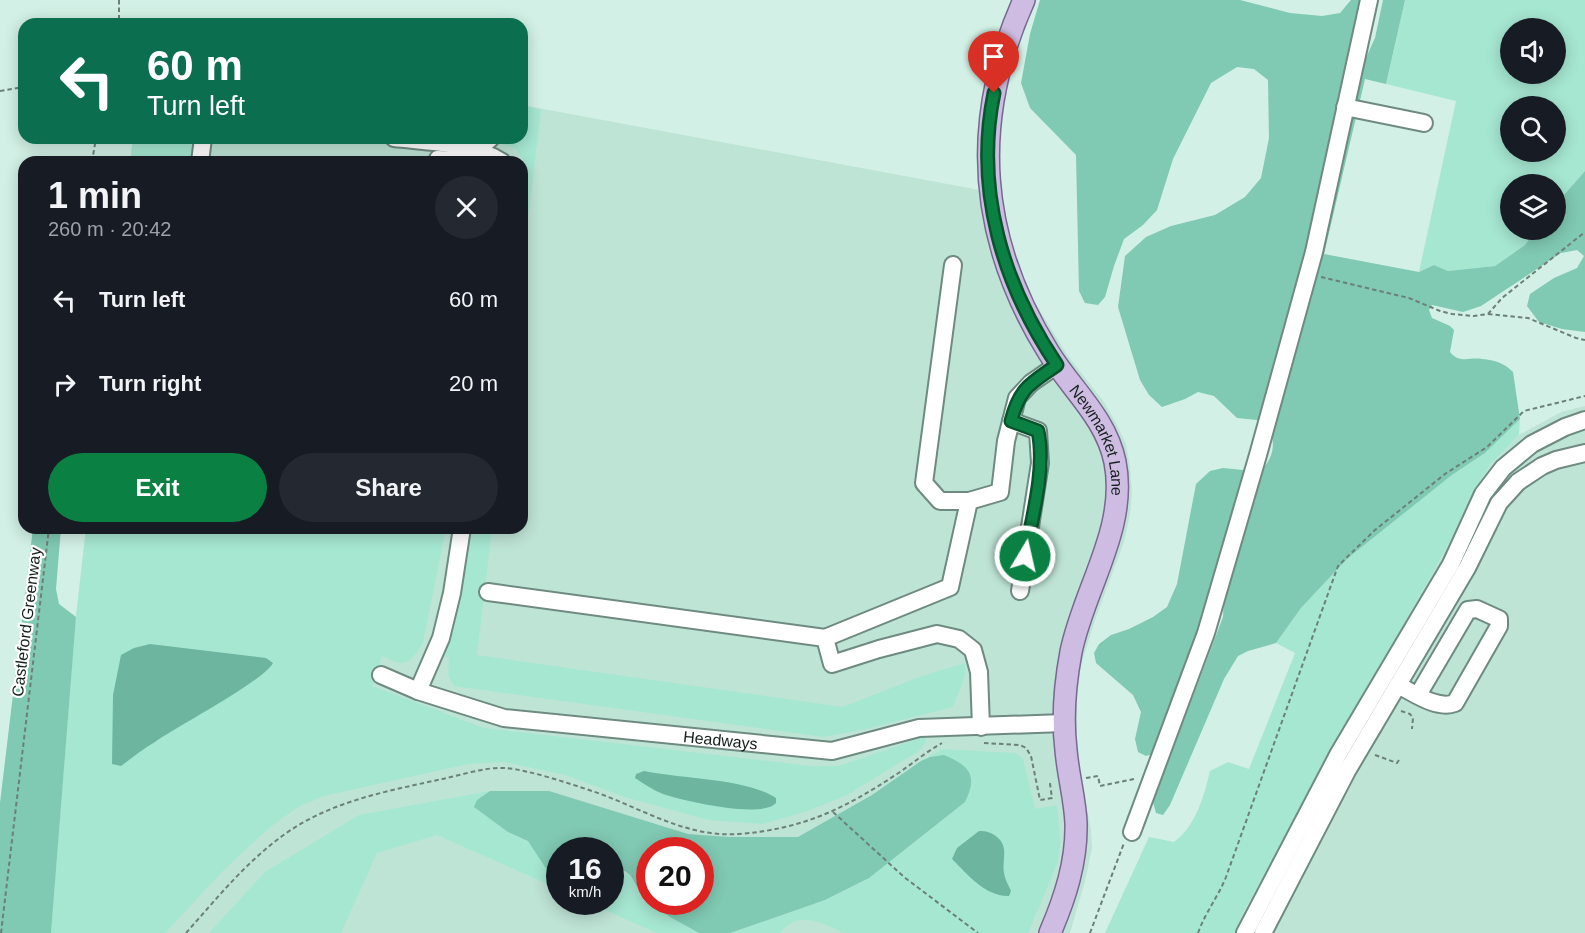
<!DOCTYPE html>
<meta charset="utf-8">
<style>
body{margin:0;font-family:Helvetica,sans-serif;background:#242831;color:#f1f3f6;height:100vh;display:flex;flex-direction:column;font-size:22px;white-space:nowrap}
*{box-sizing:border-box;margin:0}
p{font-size:20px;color:#9ea1a6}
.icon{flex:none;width:33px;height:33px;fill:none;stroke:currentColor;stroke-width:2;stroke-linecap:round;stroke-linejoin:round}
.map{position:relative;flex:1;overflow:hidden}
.details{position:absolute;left:18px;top:156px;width:510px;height:378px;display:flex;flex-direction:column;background:#171b24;border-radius:18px;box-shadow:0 3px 15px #0003}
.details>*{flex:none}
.top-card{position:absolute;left:18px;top:18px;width:510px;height:126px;border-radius:18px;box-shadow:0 3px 15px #0003;background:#0b6e4f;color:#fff;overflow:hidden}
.fabs{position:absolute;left:1500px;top:18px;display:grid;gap:12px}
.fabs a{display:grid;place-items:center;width:66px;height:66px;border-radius:50%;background:#171b24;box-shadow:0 3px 15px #0003;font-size:30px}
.speed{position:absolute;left:546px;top:837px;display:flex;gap:12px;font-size:30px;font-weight:700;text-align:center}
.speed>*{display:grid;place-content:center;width:78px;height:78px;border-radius:50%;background:#171b24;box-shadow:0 3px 15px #0003;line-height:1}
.speed small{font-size:15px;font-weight:400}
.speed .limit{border:9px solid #d22;background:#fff;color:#111}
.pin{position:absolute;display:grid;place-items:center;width:51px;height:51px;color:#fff;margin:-62px -26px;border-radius:50% 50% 50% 0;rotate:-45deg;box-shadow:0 0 6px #0007}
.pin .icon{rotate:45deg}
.me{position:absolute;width:66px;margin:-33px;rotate:9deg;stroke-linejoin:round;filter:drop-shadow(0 0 4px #0008)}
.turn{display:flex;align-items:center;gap:21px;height:126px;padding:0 30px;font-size:27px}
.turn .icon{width:78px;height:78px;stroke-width:2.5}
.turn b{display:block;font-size:42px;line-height:51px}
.round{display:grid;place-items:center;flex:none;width:63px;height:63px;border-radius:32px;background:#242831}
.head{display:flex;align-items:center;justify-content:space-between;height:102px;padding:0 30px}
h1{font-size:36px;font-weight:700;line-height:45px}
.button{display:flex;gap:12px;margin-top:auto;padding:12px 30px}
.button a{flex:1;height:69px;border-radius:36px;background:#0b8043;color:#fff;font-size:24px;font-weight:700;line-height:69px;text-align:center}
.button a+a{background:#242831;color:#f1f3f6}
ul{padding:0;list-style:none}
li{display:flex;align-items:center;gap:18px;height:84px;padding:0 30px}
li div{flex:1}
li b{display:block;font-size:22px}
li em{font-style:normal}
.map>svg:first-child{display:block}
.built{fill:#bee4d6;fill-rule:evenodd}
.green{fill:#a6e7d2;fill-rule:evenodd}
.forest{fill:#80c9b2;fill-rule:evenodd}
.water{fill:#6db59f}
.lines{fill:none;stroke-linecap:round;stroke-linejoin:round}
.minor-casing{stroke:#6f8a81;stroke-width:20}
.major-casing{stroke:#786890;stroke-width:24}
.path{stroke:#6c8079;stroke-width:2;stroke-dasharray:4.5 3;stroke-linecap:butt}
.minor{stroke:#fff;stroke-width:16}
.major{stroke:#cebce2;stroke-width:21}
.route-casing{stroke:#07532c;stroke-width:15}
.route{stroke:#0b8043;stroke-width:10}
.labels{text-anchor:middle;stroke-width:4.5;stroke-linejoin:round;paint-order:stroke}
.street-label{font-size:16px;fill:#15201d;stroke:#fff}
</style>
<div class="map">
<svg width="1585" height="933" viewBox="0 0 1585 933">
<rect width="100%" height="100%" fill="#d2f0e5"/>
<!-- built -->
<g class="built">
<path d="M522 105 1001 194 1014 252 1032 298 1068 356 1104 402 1115 421 1126 444 1130 467 1132 493 1130 514 1124 542 1095 620 1081 665 1077 693V757L1091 830 1092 848 1085 881 1070 933H51L76 617 86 528H522V162H130L133 138H522ZM560 850H610V902H560ZM650 850H700V902H650Z"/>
<polygon points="1585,406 1585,933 1234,933 1287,833 1452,538 1469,500 1490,465 1519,435 1561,412"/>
</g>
<!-- green -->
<g class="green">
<path d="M1405 0H1585V171L1556 204V184H1510V230H1536L1525 245 1495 266 1448 271 1434 265 1419 272 1456 101 1386 84ZM1510 28H1556V74H1510ZM1510 106H1556V152H1510Z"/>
<polygon points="522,105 541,110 522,268 522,184 525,163 516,149 499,143 500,138 522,138"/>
<polygon points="133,138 197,138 194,162 130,162"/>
<path d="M1520 419 1519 435 1490 465 1469 500 1452 538 1247 906 1234 933H1105L1149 837 1174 842C1196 826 1204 796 1210 771L1228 762 1249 769 1295 653 1276 643 1301 608 1348 558 1452 475 1485 453Z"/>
<path d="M86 528H446L423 642C411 664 405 668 382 656L372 686 484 728 811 766H839L926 736 925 743 919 751 847 795 808 811 763 824 709 820 628 798 565 775 504 762 468 764 324 796 298 807 269 828 225 869 165 933H51L76 617Z"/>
<polygon points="468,528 492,528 477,655 843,707 919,677 965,663 965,676 953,707 866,729 824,737 454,686 448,675 449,658 442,655"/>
<path d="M942 749 1016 753 1023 759 1035 809 1057 805 1060 839 1058 862 1028 933H844C821 923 799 909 780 933H719H730L825 900 869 878 965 802 930 757 921 761Z"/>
<polygon points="490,791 477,800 508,832 528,841 545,866 559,876 559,889 437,835 377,853 341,933 209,933 265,872 359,815"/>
<polygon points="611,869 631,876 643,897 670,917 699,933 657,933 587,902 610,902"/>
</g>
<!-- forest -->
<g class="forest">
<path d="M1040 0H1240L1290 13 1322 16 1340 13 1351 0H1364L1356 58 1365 60 1375 38 1383 0H1405L1386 84 1365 79 1324 254 1419 272 1434 265 1448 271 1495 266 1525 245 1536 230H1556V204L1585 171V332L1562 329 1539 322 1527 306 1530 294 1554 278 1577 268 1584 256 1577 250 1561 253 1481 306 1463 312 1432 305 1429 310 1432 318 1450 326 1454 330 1450 352C1460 364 1469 357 1482 359 1495 360 1504 363 1513 372L1520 419 1485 453 1452 475 1348 558 1301 608 1276 643 1248 651 1238 656 1224 679 1170 805 1163 815 1156 813 1153 802 1223 617 1224 596 1210 593 1161 751 1146 756 1138 752 1135 739 1141 712 1133 695 1096 663 1094 653 1099 644 1111 635 1129 629 1153 617 1167 607 1177 584 1196 484 1210 471 1223 468 1243 470 1265 466C1275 453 1275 440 1268 424L1257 420 1237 418 1214 396 1198 392 1185 399 1162 407 1149 395 1140 380 1118 307 1125 256 1146 237 1171 226 1215 215 1245 197 1261 178 1269 138 1268 80 1254 69 1237 67 1211 83 1173 159 1157 210 1143 225 1124 239 1114 266 1105 297 1098 305 1085 303 1079 291 1076 155 1030 108 1021 83 1030 34Z"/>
<polygon points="33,528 61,528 56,589 59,604 76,617 51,933 0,933 0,803"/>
<path d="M944 755C970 766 978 775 965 802L869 878 825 900 730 933H699L670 917 643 897 631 876 625 871 611 869 610 850H560L559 876 545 867 528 841 508 832 474 807 477 800 490 791H549L688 834 729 837H798L872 795 921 761 930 757ZM650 850H700V902H650Z"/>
</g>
<!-- water -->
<g class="water">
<path d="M150 644 266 658 273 663C265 680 176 727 155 742 143 749 132 758 121 766L112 764 113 695 121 655 134 648Z"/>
<path d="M644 771C681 779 745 778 776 798V803C762 819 683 801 663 794 653 790 644 784 635 778L636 774Z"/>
<path d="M979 831C986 831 991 832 997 837 1009 847 1002 859 1004 873 1005 880 1009 886 1011 891L1009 896C986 897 967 874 952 859L957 848Z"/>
</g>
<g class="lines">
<defs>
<g id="minor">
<polyline points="1345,107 1424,123"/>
<path d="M394 138C429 142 471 142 502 162"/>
<polyline points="200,162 203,138"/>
<polyline points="437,162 438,159 465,161 491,138"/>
<polyline points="953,265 924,483 940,501 969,501"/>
<polyline points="1011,421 1038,431 1040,463 1020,591"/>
<polyline points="488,592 825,638"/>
<path id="s1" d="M381 675 418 691 504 718 832 751 919 728 1064 723"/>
<path d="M1398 685C1414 693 1437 710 1455 703L1499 626V619L1477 609 1468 610 1418 695"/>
<polyline points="418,691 441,638 452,593 462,528"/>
<polyline points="981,727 979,672 973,650 959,639 937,634 879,649 832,664 825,638 950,587 969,501 1000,492 1006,441 1017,398 1031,383 1057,365"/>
<polyline points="1132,832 1206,633 1258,455 1314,252 1369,0"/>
<polyline points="1245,933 1339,753 1451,564 1483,494 1503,468 1532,444 1565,427 1585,420"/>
<polyline points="1263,933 1347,771 1467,568 1499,503 1518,482 1542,466 1556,460 1585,453"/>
</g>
<g id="major">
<path id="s2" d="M1024 0C969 123 978 239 1049 353 1072 390 1106 418 1115 462 1128 528 1084 588 1071 652 1065 684 1062 717 1066 750 1068 775 1075 799 1076 823 1077 862 1065 898 1050 933"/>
</g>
</defs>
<!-- minor casing -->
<use href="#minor" class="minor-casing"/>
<!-- major casing -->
<use href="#major" class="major-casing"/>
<!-- path -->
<g class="path">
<polyline points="119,0 119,24"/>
<polyline points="0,91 24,87"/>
<polyline points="92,162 96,138"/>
<polyline points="1321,277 1409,298 1440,311 1452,314 1474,316 1488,314 1502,298 1585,232"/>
<polyline points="1488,314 1528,318 1576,338 1585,340"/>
<polyline points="1401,711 1410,714 1413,718 1412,729"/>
<polyline points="984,743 1020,745 1026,748 1031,756 1040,800 1052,798 1050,784 1054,783"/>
<polyline points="1375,755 1397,763 1399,760"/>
<polyline points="1086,778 1098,776 1100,786 1134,779"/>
<polyline points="833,812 904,877 978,933"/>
<polyline points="1,933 49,528"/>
<path d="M186 933C217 898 247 861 285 834 331 801 388 791 442 779 462 775 484 767 505 768 529 770 568 783 592 791 640 807 685 838 739 834 803 829 844 809 897 774 912 764 926 752 942 743"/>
<polyline points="1090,933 1124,843"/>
<path d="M1198 933C1205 913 1218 897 1226 877L1338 566 1375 530 1445 474 1487 447 1524 411 1585 396"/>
</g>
<!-- minor -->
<use href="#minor" class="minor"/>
<!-- major -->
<use href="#major" class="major"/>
</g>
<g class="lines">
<defs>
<path id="route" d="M994 93C974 190 1003 285 1057 365 1030 384 1020 387 1011 421L1038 431C1046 469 1032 518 1025 556"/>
</defs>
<!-- route casing -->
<use href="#route" class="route-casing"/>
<!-- route -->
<use href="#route" class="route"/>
</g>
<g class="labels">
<!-- street labels -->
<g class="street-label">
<text dy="6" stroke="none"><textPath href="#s2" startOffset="472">Newmarket Lane</textPath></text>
<text transform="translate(26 622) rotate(-83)" y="6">Castleford Greenway</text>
<text dy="6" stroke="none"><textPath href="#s1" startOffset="348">Headways</textPath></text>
</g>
</g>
</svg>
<div class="fabs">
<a><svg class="icon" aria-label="sound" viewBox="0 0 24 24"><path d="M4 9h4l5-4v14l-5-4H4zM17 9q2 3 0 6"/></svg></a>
<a><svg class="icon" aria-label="search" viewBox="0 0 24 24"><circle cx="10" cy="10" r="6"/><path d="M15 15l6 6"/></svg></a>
<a><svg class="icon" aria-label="layers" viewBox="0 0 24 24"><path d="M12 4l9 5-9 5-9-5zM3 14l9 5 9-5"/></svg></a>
</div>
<div class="speed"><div>16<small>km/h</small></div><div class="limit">20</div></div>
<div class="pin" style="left:994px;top:93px;background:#d93025"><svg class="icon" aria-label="arrive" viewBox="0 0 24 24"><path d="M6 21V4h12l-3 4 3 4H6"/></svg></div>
<svg class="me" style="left:1025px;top:556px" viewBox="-20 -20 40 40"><circle r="17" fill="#0b8043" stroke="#fff" stroke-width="3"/><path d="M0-11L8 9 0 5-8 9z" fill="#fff"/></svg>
<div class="top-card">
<div class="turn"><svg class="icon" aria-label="left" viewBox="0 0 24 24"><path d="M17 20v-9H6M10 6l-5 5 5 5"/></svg><div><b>60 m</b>Turn left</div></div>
</div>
<section class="details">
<div class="head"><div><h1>1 min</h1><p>260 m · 20:42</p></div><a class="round"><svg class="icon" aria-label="close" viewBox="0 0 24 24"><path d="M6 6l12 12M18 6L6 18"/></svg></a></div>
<ul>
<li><svg class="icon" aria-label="left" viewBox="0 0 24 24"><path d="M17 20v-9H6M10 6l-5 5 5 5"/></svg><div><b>Turn left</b></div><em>60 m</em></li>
<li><svg class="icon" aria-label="right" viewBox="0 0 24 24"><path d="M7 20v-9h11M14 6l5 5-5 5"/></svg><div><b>Turn right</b></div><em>20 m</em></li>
</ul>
<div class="button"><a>Exit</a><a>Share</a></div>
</section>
</div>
